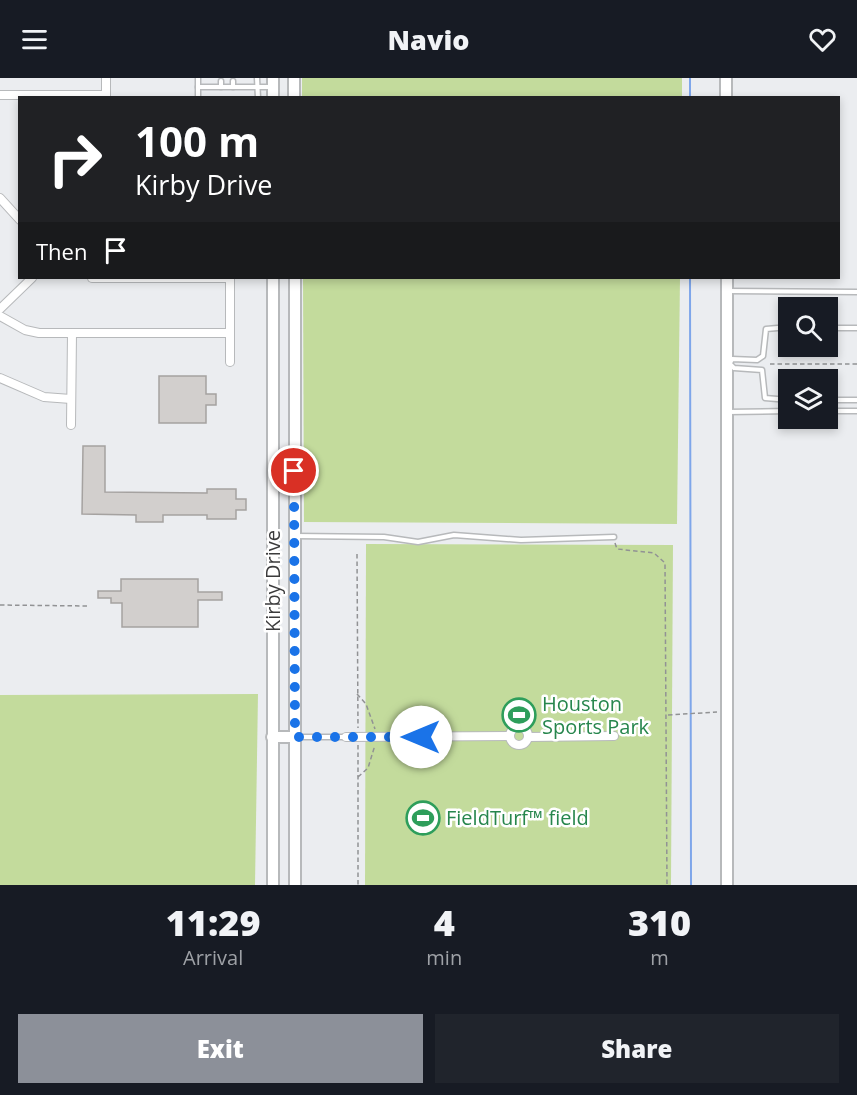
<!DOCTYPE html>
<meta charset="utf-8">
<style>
body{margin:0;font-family:"Open Sans",sans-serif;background:#20242c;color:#f1f3f6;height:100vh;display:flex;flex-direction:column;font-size:22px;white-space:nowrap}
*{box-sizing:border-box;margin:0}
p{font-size:20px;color:#9ea1a6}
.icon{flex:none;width:33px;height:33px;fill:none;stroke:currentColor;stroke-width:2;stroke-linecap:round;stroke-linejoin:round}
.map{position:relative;height:807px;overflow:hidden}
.drawer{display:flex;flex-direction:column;background:#171b24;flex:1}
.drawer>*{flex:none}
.hud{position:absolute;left:18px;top:18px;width:822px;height:183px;border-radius:0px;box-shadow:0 3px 9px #0003;background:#202124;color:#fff;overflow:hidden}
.tools{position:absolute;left:778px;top:219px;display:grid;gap:12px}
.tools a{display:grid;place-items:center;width:60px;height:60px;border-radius:0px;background:#171b24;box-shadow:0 3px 9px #0003;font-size:30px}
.pin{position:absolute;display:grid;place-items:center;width:51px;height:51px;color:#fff;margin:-26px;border:3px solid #fff;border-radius:50%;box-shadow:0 2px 6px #0007}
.me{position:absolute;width:66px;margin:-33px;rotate:270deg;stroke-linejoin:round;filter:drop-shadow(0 0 4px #0008)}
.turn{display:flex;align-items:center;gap:21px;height:126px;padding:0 18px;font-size:27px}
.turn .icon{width:78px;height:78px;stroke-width:2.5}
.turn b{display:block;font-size:42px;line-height:51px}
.then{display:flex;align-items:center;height:57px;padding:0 18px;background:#0003;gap:12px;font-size:22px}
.eta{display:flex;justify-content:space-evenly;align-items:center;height:102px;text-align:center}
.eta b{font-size:36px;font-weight:800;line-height:42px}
.cta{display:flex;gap:12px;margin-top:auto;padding:12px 18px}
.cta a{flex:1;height:69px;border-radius:0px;background:#8c9099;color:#fff;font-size:24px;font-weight:800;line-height:69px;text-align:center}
.cta a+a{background:#20242c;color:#f1f3f6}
header{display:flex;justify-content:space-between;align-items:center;height:78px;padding:0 18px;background:#171b24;font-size:27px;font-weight:800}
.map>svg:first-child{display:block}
.green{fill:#c3db9c}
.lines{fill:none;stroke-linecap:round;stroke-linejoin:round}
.stream{stroke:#7ea6ea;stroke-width:2}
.building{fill:#d2cfcd;stroke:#a5a2a0;stroke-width:1.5}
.lane-casing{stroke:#b7b9bb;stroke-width:7}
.street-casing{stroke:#b7b9bb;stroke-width:10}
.secondary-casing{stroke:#b7b9bb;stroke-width:14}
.path{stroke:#919294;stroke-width:1.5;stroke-dasharray:4.5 3;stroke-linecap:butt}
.lane{stroke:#fff;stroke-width:4}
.street{stroke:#fff;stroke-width:8}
.secondary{stroke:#fff;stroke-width:10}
.route{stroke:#1a73e8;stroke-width:10;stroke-dasharray:0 18}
.labels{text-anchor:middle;stroke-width:5;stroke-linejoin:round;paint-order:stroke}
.street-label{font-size:20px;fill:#3b3b3c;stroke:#fff}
.leisure-label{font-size:20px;fill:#27864d;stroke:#fff;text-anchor:start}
</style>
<header><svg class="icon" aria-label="menu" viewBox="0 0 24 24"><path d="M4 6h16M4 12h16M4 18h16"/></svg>Navio<svg class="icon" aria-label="heart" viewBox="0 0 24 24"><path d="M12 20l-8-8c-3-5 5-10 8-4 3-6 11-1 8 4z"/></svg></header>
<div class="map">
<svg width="857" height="807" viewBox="0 0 857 807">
<rect width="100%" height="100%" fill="#ebedf0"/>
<!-- green -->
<g class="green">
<rect x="302" y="0" width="380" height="19"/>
<polygon points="303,200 680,200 677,446 304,444"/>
<polygon points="366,466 673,467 671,807 365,807"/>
<polygon points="258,616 255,807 0,807 0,617"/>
</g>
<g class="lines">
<!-- stream -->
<g class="stream">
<polyline points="690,0 690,20"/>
<polyline points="690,200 691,807"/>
</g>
</g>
<!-- building -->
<g class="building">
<polygon points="159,298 206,298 206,316 216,316 216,327 206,327 206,345 159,345"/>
<polygon points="83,368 105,368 105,414 207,415 207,411 236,411 236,421 246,421 246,432 236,432 236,441 207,441 207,437 163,437 163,444 136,444 136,437 82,436"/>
<polygon points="121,501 198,501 198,514 222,514 222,522 198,522 198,549 122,549 122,525 111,525 111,520 98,520 98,513 121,513"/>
</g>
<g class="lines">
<defs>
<g id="lane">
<polyline points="198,0 198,20"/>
<polyline points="257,0 258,20"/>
<polyline points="221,3 221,9"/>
<polyline points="198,9 272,9"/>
<polyline points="233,9 233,3"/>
<polyline points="727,213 857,214"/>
<polyline points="828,250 857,250"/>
<polyline points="730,285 732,281 757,282 763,278 766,251 789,249"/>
<polyline points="731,287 734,290 762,292 765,320 789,322"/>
<polyline points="828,322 857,322"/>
<polyline points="828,333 857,333"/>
<polyline points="727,334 789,333"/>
<polyline points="295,458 384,459 418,464 454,457 521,462 614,459"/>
<polyline points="296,659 345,659"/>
</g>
<g id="street">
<polyline points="106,0 106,20"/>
<polyline points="0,17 106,17"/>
<polyline points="0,120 20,142"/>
<polyline points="92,200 230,200"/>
<polyline points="0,231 32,200"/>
<polyline points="0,238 25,252 39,255 230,255"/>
<polyline points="230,284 230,200"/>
<polyline points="0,300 44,319 71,321"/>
<polyline points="71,347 72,255"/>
<circle cx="519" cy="658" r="9"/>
<polyline points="346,659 510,658"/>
<polyline points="529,659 614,658"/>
</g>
<g id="secondary">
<polyline points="273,0 273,20"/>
<polyline points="294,0 294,20"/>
<polyline points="726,0 726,20"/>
<polyline points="295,200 295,807"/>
<polyline points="727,200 727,807"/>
<polyline points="272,659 295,659"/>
<polyline points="273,807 273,200"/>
</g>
</defs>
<!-- lane casing -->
<use href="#lane" class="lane-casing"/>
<!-- street casing -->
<use href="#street" class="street-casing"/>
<!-- secondary casing -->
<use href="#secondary" class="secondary-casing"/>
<!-- path -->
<g class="path">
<polyline points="770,286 857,286"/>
<polyline points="615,465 617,471 654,475 665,485 667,807"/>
<polyline points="357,476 358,650"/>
<polyline points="0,527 90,528"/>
<polyline points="357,616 366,626 375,651"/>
<polyline points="668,637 717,634"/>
<polyline points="358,667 358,807"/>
<polyline points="358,699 368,690 375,667"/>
</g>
<!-- lane -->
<use href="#lane" class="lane"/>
<!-- street -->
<use href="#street" class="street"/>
<!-- secondary -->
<use href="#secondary" class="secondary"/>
</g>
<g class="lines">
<!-- route -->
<polyline class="route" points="294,393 295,659 421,659"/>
</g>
<!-- icons -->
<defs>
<symbol id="stadium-ring" viewBox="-11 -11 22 22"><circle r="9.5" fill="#fff" stroke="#2e9e5b" stroke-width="1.5"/><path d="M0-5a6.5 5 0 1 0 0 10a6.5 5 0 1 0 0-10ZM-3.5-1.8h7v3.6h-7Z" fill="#2e9e5b"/></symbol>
</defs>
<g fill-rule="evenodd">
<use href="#stadium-ring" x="500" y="618" width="38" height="38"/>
<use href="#stadium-ring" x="404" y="721" width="38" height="38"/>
</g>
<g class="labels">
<!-- street labels -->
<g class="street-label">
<text transform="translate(273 503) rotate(-90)" y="7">Kirby Drive</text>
</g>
<!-- leisure labels -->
<g class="leisure-label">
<text x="542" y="633">Houston<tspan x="542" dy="23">Sports Park</tspan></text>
<text x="446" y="747">FieldTurf™ field</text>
</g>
</g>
</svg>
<div class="tools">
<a><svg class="icon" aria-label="search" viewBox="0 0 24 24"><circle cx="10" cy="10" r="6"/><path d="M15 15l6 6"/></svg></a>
<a><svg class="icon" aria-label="layers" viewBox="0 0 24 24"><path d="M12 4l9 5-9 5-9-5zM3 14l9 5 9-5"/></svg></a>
</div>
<div class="pin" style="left:294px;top:393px;background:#d93025"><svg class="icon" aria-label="arrive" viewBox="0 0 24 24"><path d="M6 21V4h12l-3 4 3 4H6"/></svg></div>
<svg class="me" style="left:421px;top:659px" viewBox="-20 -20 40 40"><circle r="19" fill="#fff"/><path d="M0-13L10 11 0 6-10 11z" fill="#1a73e8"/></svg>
<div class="hud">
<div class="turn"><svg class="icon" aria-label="right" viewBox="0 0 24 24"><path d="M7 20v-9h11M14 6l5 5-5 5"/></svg><div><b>100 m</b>Kirby Drive</div></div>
<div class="then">Then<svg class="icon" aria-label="arrive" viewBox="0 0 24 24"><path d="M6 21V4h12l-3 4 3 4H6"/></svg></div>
</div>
</div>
<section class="drawer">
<div class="eta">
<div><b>11:29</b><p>Arrival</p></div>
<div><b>4</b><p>min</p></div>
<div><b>310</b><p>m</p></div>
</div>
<div class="cta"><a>Exit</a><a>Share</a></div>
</section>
